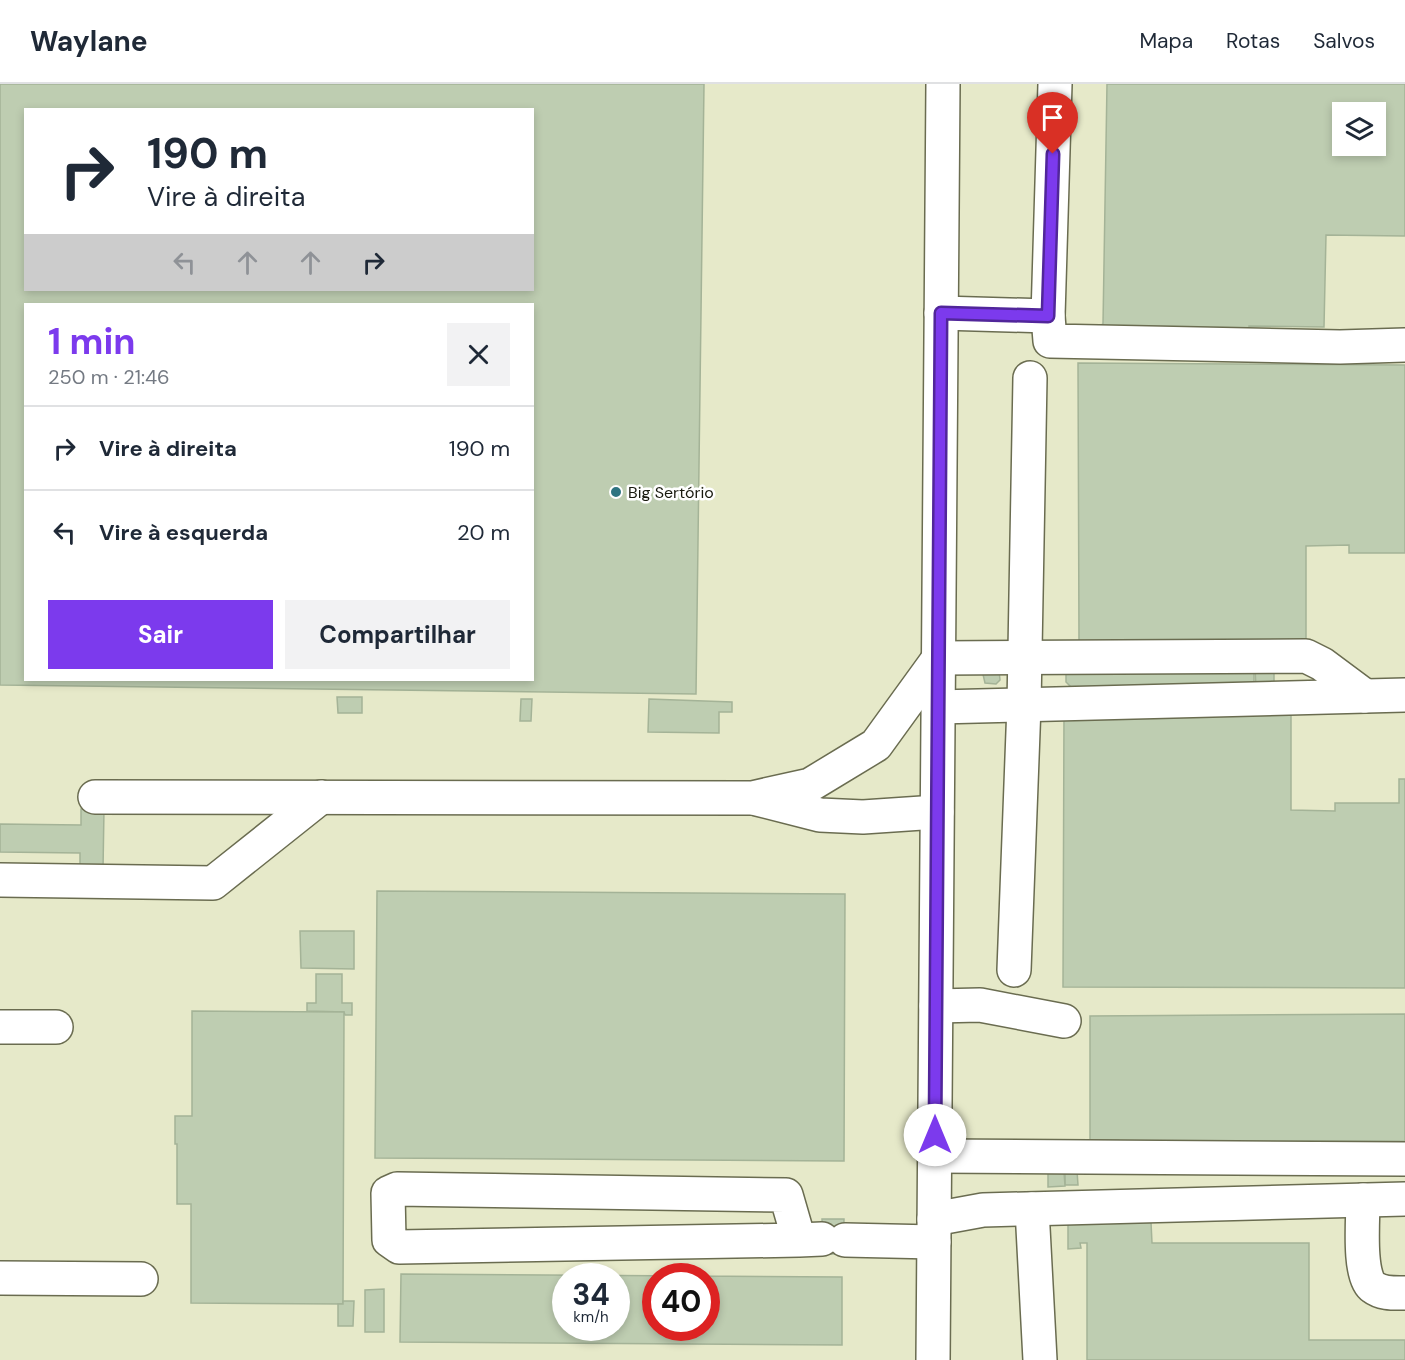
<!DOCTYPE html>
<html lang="pt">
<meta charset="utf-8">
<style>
body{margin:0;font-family:"DM Sans",sans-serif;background:#f2f2f3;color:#1f2937;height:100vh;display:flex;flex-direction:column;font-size:22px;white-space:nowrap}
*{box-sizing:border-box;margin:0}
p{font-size:20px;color:#747a83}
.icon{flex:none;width:33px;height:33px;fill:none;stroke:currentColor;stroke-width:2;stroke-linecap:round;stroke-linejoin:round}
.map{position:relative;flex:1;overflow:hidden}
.panel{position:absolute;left:24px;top:219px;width:510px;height:378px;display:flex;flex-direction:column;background:#fff;border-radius:0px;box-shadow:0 3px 9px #0003}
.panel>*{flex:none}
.top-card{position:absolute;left:24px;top:24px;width:510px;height:183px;border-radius:0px;box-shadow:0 3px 9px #0003;background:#fff;color:#1f2937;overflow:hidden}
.controls{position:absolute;left:1332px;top:18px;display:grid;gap:12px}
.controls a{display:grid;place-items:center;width:54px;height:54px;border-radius:0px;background:#fff;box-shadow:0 3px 9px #0003;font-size:30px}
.speed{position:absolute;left:552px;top:1179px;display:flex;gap:12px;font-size:30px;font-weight:700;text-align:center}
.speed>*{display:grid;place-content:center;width:78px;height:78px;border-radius:50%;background:#fff;box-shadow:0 3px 9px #0003;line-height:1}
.speed small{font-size:15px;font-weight:400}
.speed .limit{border:9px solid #d22;background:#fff;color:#111}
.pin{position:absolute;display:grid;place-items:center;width:51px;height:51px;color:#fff;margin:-62px -26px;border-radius:50% 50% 50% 0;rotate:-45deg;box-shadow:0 0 6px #0007}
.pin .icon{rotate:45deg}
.me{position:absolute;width:66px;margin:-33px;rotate:0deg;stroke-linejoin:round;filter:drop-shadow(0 0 4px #0008)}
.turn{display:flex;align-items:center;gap:21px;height:126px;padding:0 24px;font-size:27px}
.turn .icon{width:78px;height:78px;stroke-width:2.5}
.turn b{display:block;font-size:42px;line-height:51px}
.lanes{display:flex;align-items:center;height:57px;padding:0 24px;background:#0003;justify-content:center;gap:30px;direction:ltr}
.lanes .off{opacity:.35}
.round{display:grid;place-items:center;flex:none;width:63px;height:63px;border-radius:0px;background:#f2f2f3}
.headline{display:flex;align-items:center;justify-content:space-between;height:102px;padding:0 24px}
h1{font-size:36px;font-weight:700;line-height:45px;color:#7c3aed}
.button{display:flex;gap:12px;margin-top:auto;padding:12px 24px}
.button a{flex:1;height:69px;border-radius:0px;background:#7c3aed;color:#fff;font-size:24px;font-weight:700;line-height:69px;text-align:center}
.button a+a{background:#f2f2f3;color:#1f2937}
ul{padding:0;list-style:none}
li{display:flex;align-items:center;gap:18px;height:84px;padding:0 24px;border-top:2px solid #e0e1e3}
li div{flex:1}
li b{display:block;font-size:22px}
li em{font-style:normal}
header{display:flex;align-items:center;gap:36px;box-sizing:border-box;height:84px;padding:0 30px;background:#fff;border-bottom:2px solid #e0e1e3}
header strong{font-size:28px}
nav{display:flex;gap:33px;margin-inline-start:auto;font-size:21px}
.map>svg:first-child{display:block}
.building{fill:#becdb1;stroke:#a4b397;stroke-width:1.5;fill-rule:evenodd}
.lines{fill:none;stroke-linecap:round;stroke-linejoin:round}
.minor-casing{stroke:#6a6c50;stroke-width:36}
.minor{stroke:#fff;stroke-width:33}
.route-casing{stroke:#51269a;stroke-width:15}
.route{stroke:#7c3aed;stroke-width:10}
.poi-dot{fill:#2e7481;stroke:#fff;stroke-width:2}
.labels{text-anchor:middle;stroke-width:5;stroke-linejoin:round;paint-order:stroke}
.poi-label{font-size:16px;fill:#18190e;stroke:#fff;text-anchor:start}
</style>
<header>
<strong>Waylane</strong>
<nav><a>Mapa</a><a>Rotas</a><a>Salvos</a></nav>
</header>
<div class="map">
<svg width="1405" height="1276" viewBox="0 0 1405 1276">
<rect width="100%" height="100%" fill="#e6e9c9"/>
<!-- building -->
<g class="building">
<path d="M0 0H704L696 610 0 601ZM26 26H532V206H26ZM26 220H532V596H26Z"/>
<path d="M1107 0H1405V152L1326 151 1324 243 1249 242V254L1098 243 1103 240ZM1342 28H1376V62H1342Z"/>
<polygon points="1078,279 1405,281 1405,469 1349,469 1349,461 1306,462 1306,559 1079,557"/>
<polygon points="1274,584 1274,602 1256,602 1255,585"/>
<polygon points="982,586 999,586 1000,596 996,600 985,599"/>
<polygon points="1066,587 1254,587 1254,599 1072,604 1066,598"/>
<polygon points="337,613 362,613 362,629 338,629"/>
<polygon points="521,615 532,615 531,637 520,637"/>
<polygon points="649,615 732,618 732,628 719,628 719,649 648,648"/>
<polygon points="1064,628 1291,629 1291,726 1335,727 1335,719 1399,719 1399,695 1405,695 1405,904 1063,903"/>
<polygon points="81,725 104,725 103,786 80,786 80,769 0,768 0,740 81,741"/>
<polygon points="377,807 845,810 844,1077 375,1074"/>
<polygon points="300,847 354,847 354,885 301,884"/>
<polygon points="316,890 342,890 342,919 352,919 352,931 345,931 344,928 307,927 307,919 316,919"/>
<polygon points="192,927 344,928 343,1220 191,1219 191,1120 177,1120 177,1060 175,1060 175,1032 192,1032"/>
<polygon points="1405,930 1405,1057 1119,1058 1119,1056 1090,1056 1090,932"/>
<polygon points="1065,1087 1077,1087 1078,1101 1065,1101"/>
<polygon points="1048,1088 1064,1088 1065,1102 1048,1103"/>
<polygon points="822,1135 844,1135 843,1170 829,1170 829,1161 823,1161"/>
<polygon points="1151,1138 1152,1159 1309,1159 1309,1256 1405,1256 1405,1276 1087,1276 1087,1159 1080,1159 1081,1164 1068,1165 1068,1139"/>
<path d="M401 1190 842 1193V1261L400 1258ZM566 1192H616V1244H566ZM656 1192H706V1244H656Z"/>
<polygon points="384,1205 384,1248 365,1248 365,1206"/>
<polygon points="343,1217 354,1217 353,1242 338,1242 338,1220 343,1220"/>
</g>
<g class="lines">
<defs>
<g id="minor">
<polyline points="941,229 1048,232 1055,0"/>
<polyline points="1048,232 1050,257 1340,263 1405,261"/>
<polyline points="938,623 1405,611"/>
<polyline points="95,713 752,714 810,701 876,661 939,574 1306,572 1322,580 1365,612"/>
<polyline points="757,715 820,731 863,733 937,728"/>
<polyline points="0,796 213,799 321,713"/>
<polyline points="1014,886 1024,621 1030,294"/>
<polyline points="936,922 980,921 1064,937"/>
<polyline points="0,943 56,943"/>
<polyline points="935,1072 1405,1075"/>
<path d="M1363 1116C1363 1134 1358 1193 1373 1203 1382 1210 1394 1209 1405 1209"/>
<polyline points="1032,1125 1040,1276"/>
<polyline points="934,1135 983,1126 1405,1115"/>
<polyline points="799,1156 786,1111 397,1105 388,1109 389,1156 399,1163 799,1156 822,1155"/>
<polyline points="845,1156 934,1158"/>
<polyline points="0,1194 141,1195"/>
<polyline points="933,1276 943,0"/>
</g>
</defs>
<!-- minor casing -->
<use href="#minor" class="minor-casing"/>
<!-- minor -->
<use href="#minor" class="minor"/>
</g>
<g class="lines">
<defs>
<polyline id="route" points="935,1051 941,229 1048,232 1053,70"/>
</defs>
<!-- route casing -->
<use href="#route" class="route-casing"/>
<!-- route -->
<use href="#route" class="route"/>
</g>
<!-- markers -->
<circle class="poi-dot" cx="616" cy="408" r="6"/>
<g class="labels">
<!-- poi labels -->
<g class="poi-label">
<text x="628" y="414">Big Sertório</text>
</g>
</g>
</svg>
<div class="controls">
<a><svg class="icon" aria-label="layers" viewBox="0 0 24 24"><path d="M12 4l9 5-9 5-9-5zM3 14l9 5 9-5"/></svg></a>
</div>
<div class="speed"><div>34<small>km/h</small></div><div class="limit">40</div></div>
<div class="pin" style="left:1053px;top:70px;background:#d93025"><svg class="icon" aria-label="arrive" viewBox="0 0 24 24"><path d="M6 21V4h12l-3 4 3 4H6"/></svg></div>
<svg class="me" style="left:935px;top:1051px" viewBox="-20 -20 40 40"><circle r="19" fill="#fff"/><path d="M0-13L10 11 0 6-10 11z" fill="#7c3aed"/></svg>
<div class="top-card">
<div class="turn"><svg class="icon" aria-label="right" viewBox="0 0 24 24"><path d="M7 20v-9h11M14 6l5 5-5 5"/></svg><div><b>190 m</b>Vire à direita</div></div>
<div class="lanes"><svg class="icon off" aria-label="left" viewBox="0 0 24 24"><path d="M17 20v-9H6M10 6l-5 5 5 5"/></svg><svg class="icon off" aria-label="ahead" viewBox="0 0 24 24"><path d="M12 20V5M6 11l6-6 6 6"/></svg><svg class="icon off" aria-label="ahead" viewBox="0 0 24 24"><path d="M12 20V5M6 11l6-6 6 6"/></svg><svg class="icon" aria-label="right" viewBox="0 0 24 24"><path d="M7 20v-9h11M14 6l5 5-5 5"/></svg></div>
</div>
<section class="panel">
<div class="headline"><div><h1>1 min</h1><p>250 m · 21:46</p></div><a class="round"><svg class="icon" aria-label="close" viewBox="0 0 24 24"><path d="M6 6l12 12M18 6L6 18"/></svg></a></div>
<ul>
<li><svg class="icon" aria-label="right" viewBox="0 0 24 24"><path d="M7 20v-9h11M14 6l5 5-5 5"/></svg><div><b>Vire à direita</b></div><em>190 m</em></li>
<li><svg class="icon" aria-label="left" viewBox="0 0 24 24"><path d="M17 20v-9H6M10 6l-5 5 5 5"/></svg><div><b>Vire à esquerda</b></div><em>20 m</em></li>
</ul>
<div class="button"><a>Sair</a><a>Compartilhar</a></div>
</section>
</div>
